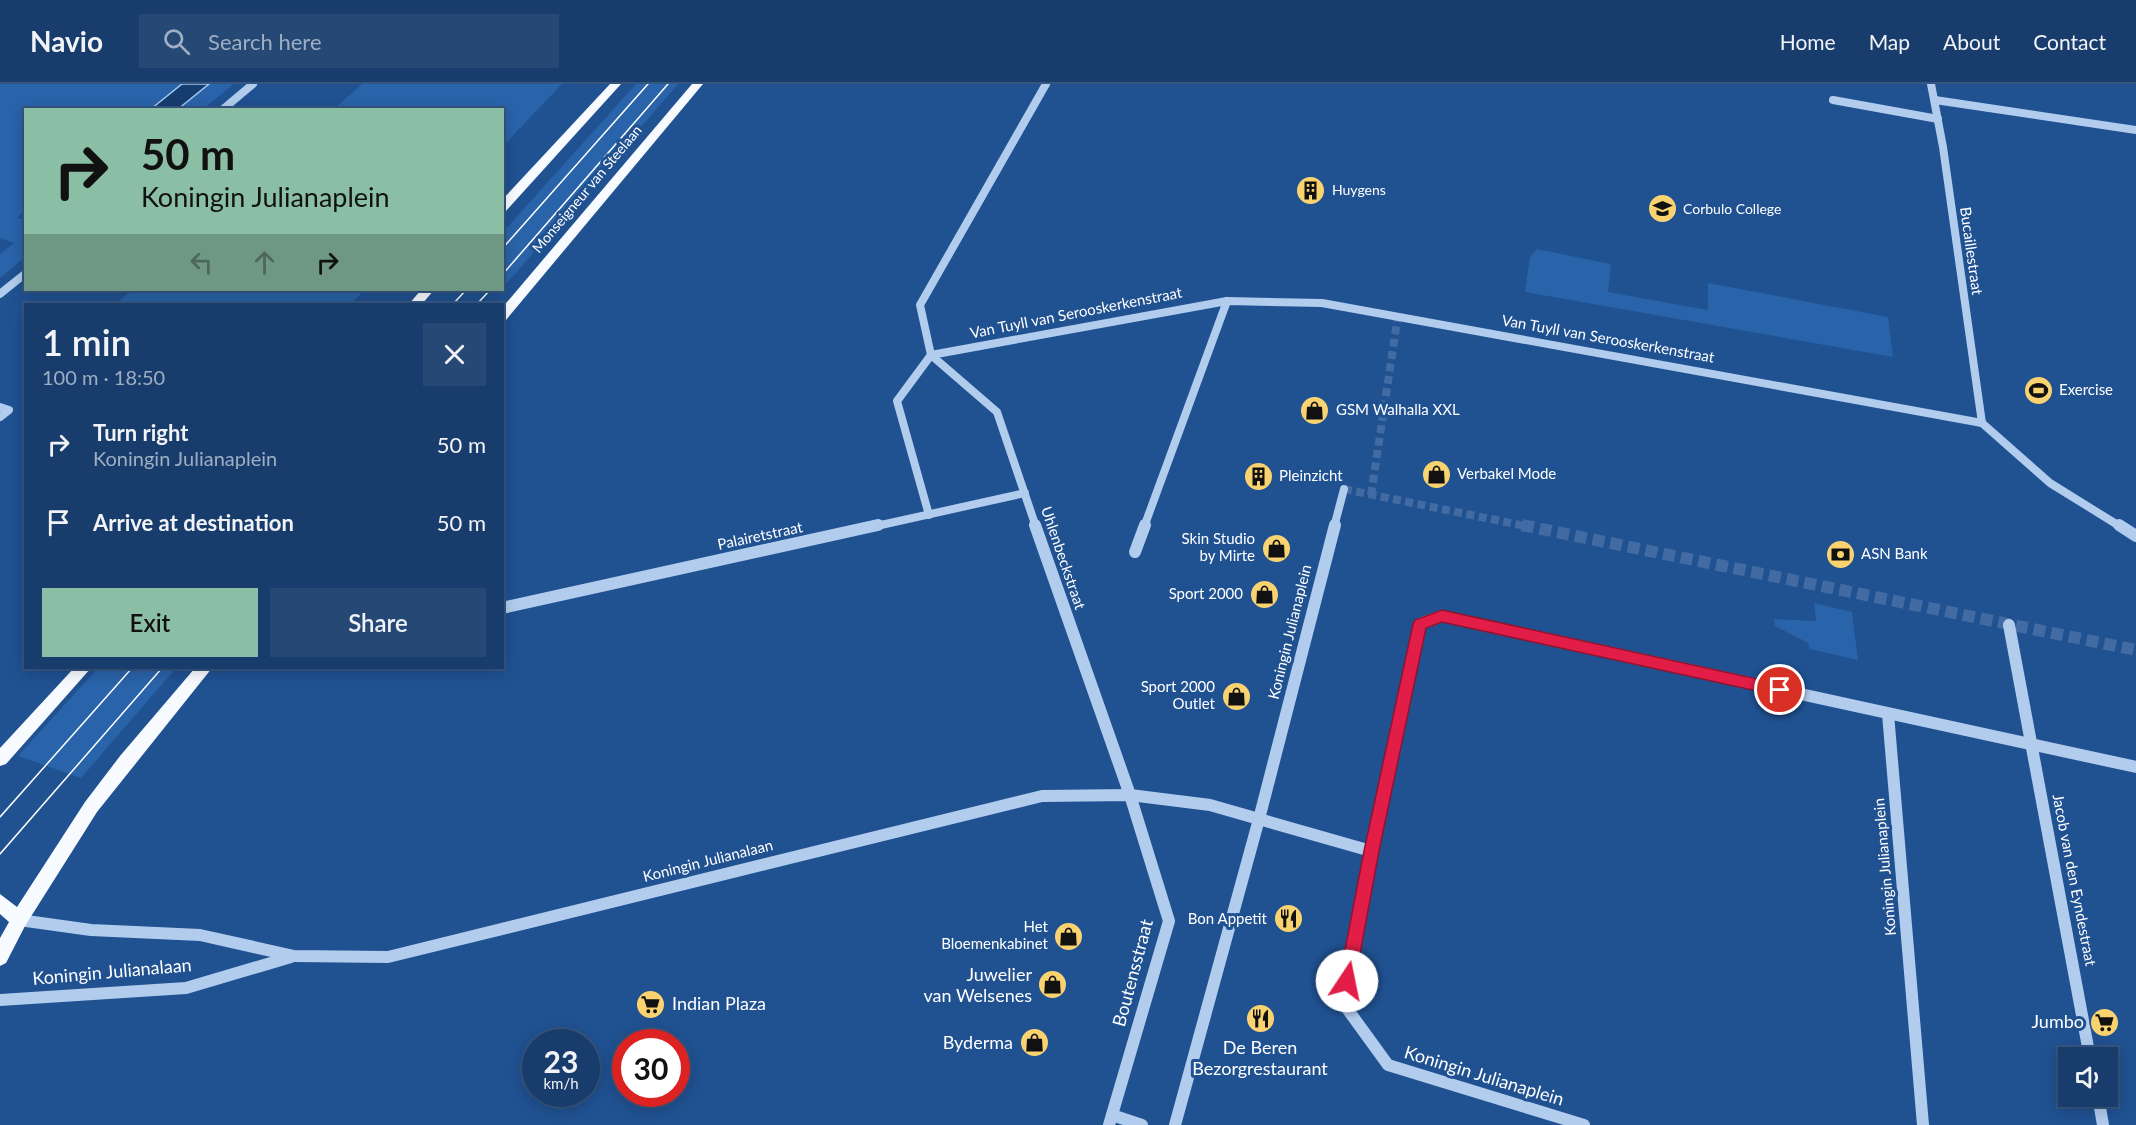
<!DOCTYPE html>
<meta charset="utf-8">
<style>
body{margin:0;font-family:Lato,sans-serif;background:#254875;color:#f1f3f6;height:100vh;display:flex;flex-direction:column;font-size:22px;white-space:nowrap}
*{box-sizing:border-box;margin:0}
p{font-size:20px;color:#9faec2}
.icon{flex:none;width:33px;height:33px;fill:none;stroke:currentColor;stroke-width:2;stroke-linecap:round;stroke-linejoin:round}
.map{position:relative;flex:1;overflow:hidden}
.side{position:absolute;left:24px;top:219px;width:480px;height:366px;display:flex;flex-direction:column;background:#183d6d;border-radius:0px;box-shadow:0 3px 15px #0003,0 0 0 2px #365680}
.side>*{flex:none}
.banner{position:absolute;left:24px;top:24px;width:480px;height:183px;border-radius:0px;box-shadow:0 3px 15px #0003,0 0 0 2px #365680;background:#8abfa5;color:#111;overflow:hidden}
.buttons{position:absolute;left:2058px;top:963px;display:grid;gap:12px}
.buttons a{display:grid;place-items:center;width:60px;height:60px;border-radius:0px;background:#183d6d;box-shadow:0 3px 15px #0003,0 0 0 2px #365680;font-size:30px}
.speed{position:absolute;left:522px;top:945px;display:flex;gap:12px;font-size:30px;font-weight:700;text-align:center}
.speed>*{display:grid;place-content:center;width:78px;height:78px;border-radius:50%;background:#183d6d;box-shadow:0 3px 15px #0003,0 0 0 2px #365680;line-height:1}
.speed small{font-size:15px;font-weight:400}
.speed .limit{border:9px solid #d22;background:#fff;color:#111}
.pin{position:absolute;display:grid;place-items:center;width:51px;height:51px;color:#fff;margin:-26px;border:3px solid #fff;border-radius:50%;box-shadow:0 2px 6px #0007}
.me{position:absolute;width:66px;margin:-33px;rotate:11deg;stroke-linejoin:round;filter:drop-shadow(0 0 4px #0008)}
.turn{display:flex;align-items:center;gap:21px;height:126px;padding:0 18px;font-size:27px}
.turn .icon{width:78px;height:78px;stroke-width:2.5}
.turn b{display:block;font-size:42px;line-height:51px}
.lanes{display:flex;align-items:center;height:57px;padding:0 18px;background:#0003;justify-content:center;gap:30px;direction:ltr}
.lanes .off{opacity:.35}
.round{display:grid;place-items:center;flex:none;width:63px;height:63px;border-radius:0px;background:#254875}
.headline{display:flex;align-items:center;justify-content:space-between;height:102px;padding:0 18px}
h1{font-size:36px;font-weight:600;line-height:45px}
.action{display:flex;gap:12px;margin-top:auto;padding:12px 18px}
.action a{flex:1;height:69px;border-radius:0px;background:#8abfa5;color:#111;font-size:24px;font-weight:600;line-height:69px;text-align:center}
.action a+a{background:#254875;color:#f1f3f6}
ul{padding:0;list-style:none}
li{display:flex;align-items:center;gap:18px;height:78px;padding:0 18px}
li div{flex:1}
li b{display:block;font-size:22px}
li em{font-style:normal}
header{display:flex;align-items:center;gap:36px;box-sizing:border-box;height:84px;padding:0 30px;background:#183d6d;border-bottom:2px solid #365680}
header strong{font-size:28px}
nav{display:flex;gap:33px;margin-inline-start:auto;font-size:21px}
.search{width:420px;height:54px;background:#254875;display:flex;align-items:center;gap:15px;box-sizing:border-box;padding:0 21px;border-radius:0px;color:#9faec2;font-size:22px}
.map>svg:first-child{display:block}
.green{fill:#2963a9}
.water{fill:#163d70;stroke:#a4c7ee;stroke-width:1.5}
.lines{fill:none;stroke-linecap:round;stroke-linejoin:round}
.minor-tunnel-far1{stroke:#416ba2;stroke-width:8;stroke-dasharray:8 4.5;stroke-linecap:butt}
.minor-tunnel{stroke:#416ba2;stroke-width:12;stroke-dasharray:12 6;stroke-linecap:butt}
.minor-far1{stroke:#b1cced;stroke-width:8}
.minor{stroke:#b1cced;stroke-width:12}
.major{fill:#f7faff;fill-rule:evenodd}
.tram{stroke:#fff;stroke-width:1.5}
.route{fill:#e11d48;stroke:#92132f;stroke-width:1.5}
.labels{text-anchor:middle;stroke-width:6;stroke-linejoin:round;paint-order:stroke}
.far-street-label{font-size:14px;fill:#fff;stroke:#205191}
.far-poi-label{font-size:14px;fill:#fff;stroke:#205191;text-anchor:start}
.street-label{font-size:15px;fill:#fff;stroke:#205191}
.poi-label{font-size:15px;fill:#fff;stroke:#205191;text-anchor:start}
.near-street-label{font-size:18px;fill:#fff;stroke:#205191}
.near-poi-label{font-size:18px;fill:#fff;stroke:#205191;text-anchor:end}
</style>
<header>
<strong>Navio</strong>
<div class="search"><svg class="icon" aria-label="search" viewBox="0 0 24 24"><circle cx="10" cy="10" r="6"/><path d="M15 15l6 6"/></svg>Search here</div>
<nav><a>Home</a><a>Map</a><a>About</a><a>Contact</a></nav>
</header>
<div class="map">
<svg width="2136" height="1041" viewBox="0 0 2136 1041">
<rect width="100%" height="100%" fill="#205191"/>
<!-- green -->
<g class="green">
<polygon points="0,0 182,0 151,25 26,26 25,126 17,134 25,136 25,173 0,194 0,170 14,159 0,154"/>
<polygon points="209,0 234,0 203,25 178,26"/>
<polygon points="362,0 562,0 503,62 502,26 334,25"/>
<polygon points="636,0 678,0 502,205 503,148"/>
<polygon points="1537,165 1611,180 1608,208 1708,226 1708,199 1888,233 1893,273 1525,208 1530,173"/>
<polygon points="132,206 365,206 350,220 116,220"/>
<polygon points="1814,519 1852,528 1858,576 1810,565 1808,559 1775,542 1774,535 1816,537"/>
<polygon points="98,584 176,584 81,694 18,672"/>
</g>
<!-- water -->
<polygon class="water" points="182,0 209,0 178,25 151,25"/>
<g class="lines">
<!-- minor-tunnel-far1 -->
<g class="minor-tunnel-far1">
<polyline points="1344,405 1530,443"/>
<polyline points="1371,411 1398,231"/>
</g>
<!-- minor-tunnel -->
<polyline class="minor-tunnel" points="1522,441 2136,566"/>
<!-- minor-far1 -->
<g class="minor-far1">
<polyline points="1931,0 1943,63 1982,339"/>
<polyline points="1833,16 1938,35"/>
<polyline points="1935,16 2136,46"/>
<polyline points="222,26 253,0"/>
<polyline points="0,210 26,189"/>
<polyline points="931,271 1227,217 1322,219 1982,339"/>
<polyline points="0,323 9,326 0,333"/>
<polyline points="1982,339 2050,399 2121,443"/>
<polyline points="929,431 897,317 931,271"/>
<polyline points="872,443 1025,409"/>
<polyline points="1036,443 997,328 931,271 920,221 1046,0"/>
<polyline points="1144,443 1227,217"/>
<polyline points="1334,443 1344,405"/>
</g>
<!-- minor -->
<g class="minor">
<polyline points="1035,441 1130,711 1169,837 1109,1041"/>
<polyline points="2119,441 2136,452"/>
<polyline points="1135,468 1145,441"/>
<polyline points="502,524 878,441"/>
<polyline points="2009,541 2090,974"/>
<polyline points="1888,630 1923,1041"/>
<polyline points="19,836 91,846 200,851 294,872 388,873 1042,712 1130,711 1210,721 1371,767"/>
<polyline points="0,916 186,904 291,873"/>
<polyline points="2098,1012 2103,1041"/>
<polyline points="1112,1031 1142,1041"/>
<polyline points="1175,1041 1259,735 1335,441"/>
<polyline points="1584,1041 1388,981 1343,919 1371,767 1420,540 1442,532 2136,683"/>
</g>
<!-- major -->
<g class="major">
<polygon points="610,0 621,0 506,127 502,128 502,116"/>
<polygon points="692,0 703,0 506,236 502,237 502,224"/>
<polygon points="421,206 434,206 422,220 409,220"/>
<polygon points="74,584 91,584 6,680 0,682 0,664"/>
<polygon points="195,584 212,584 97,728 25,842 6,879 0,882 0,854 9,838 0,830 0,810 17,823 85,718 120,672"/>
</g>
<!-- tram -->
<g class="tram">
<polyline points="502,165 648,0"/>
<polyline points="502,191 668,0"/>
<polyline points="453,220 466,206"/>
<polyline points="477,220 490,206"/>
<polyline points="0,733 132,584"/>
<polyline points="0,770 162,584"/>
</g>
</g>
<!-- route -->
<polygon class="route" points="1442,526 1780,600 1785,602 1787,606 1785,611 1780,612 1442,538 1426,544 1379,767 1355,897 1353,903 1347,905 1341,903 1339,897 1364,767 1413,540 1415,536"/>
<!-- icons -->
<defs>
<symbol id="building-disc" viewBox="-11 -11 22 22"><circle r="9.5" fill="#fad371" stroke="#205191"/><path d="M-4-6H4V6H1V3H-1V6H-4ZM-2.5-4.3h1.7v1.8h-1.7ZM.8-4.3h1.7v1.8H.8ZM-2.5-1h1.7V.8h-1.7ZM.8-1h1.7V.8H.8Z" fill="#111"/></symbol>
<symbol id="school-disc" viewBox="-11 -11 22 22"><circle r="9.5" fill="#fad371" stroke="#205191"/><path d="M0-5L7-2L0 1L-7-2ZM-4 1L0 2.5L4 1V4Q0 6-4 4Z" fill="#111"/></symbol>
<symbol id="stadium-disc" viewBox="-11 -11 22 22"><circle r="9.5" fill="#fad371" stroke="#205191"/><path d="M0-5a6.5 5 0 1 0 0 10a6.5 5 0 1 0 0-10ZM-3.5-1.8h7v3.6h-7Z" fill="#111"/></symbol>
<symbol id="shop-disc" viewBox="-11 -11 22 22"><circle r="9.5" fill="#fad371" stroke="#205191"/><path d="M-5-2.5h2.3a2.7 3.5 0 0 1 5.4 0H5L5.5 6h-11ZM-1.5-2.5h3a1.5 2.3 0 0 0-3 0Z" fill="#111"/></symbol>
<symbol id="bank-disc" viewBox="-11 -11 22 22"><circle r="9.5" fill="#fad371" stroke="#205191"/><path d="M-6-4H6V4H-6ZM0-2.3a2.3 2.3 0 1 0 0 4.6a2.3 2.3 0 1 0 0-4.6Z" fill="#111"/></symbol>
<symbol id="restaurant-disc" viewBox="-11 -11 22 22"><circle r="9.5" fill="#fad371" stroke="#205191"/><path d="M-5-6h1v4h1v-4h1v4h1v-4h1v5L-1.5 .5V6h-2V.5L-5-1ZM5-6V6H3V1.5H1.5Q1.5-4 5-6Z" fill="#111"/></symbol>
<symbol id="supermarket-disc" viewBox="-11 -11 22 22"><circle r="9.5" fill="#fad371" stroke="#205191"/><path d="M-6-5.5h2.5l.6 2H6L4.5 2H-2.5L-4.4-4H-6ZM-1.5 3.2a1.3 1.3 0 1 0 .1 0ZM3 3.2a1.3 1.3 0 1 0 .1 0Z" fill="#111"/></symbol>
</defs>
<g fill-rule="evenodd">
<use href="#building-disc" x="1294" y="90" width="33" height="33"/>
<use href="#school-disc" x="1646" y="108" width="33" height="33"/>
<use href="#stadium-disc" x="2022" y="290" width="33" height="33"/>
<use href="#shop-disc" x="1298" y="310" width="33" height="33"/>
<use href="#shop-disc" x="1420" y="374" width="33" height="33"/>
<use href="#building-disc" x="1242" y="376" width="33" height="33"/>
<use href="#shop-disc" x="1260" y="448" width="33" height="33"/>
<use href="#bank-disc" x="1824" y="454" width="33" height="33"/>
<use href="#shop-disc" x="1248" y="494" width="33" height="33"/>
<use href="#shop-disc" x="1220" y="596" width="33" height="33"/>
<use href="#restaurant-disc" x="1272" y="818" width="33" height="33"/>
<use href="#shop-disc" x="1052" y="836" width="33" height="33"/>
<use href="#shop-disc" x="1036" y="884" width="33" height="33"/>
<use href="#supermarket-disc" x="634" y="904" width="33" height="33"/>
<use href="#restaurant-disc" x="1244" y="918" width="33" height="33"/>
<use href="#supermarket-disc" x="2088" y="922" width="33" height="33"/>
<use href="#shop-disc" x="1018" y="942" width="33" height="33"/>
</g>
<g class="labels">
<!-- far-street labels -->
<g class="far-street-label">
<text transform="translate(587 105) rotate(-50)" y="5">Monseigneur van Steelaan</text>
</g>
<!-- far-poi labels -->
<g class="far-poi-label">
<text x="1332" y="111">Huygens</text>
<text x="1683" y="130">Corbulo College</text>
</g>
<!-- street labels -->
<g class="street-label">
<text transform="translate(1971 167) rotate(82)" y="5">Bucaillestraat</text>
<text transform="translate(1076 229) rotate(-11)" y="5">Van Tuyll van Serooskerkenstraat</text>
<text transform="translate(1608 255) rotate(10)" y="5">Van Tuyll van Serooskerkenstraat</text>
<text transform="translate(760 452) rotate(-12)" y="5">Palairetstraat</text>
<text transform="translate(1063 474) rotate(71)" y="5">Uhlenbeckstraat</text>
<text transform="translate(1290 548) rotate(-76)" y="5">Koningin Julianaplein</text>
<text transform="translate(708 777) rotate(-14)" y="5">Koningin Julianalaan</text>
<text transform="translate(1885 783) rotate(-95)" y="5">Koningin Julianaplein</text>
<text transform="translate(2074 796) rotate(79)" y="5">Jacob van den Eyndestraat</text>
</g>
<!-- poi labels -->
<g class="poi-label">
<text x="2059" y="311">Exercise</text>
<text x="1336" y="331">GSM Walhalla XXL</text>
<text x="1457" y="395">Verbakel Mode</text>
<text x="1279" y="397">Pleinzicht</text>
<text x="1255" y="460" text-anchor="end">Skin Studio<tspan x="1255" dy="17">by Mirte</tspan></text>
<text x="1861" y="475">ASN Bank</text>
<text x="1243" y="515" text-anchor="end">Sport 2000</text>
<text x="1215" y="608" text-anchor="end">Sport 2000<tspan x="1215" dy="17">Outlet</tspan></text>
<text x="1267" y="840" text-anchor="end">Bon Appetit</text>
<text x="1048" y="848" text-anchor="end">Het<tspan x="1048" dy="17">Bloemenkabinet</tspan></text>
</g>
<!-- near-street labels -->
<g class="near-street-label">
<text transform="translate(112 888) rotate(-5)" y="6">Koningin Julianalaan</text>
<text transform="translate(1133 889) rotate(-75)" y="6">Boutensstraat</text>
<text transform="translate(1484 992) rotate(17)" y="6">Koningin Julianaplein</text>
</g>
<!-- near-poi labels -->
<g class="near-poi-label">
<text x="1032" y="897">Juwelier<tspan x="1032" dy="21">van Welsenes</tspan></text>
<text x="672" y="926" text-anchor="start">Indian Plaza</text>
<text x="2084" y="944">Jumbo</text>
<text x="1013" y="965">Byderma</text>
<text x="1260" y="970" text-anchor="middle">De Beren<tspan x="1260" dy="21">Bezorgrestaurant</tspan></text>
</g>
</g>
</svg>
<div class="buttons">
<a><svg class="icon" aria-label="sound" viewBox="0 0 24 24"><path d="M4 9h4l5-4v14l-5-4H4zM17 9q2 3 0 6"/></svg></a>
</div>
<div class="speed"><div>23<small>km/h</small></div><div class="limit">30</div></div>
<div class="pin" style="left:1780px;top:606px;background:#d93025"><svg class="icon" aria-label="arrive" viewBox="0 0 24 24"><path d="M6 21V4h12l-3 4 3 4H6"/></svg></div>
<svg class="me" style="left:1347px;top:897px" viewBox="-20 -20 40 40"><circle r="19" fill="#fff"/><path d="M0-13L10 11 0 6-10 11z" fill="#e11d48"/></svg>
<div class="banner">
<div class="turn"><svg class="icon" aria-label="right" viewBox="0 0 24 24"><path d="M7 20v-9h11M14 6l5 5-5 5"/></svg><div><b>50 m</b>Koningin Julianaplein</div></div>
<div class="lanes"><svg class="icon off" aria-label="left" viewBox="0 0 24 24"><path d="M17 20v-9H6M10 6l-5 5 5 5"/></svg><svg class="icon off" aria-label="ahead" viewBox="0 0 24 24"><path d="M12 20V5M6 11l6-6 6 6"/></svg><svg class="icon" aria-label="right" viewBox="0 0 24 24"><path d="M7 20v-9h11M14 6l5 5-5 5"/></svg></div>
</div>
<section class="side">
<div class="headline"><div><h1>1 min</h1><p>100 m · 18:50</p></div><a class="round"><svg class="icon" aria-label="close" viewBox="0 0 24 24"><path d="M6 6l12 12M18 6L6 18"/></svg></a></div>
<ul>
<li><svg class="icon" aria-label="right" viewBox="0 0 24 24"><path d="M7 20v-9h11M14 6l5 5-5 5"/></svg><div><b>Turn right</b><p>Koningin Julianaplein</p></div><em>50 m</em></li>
<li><svg class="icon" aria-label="arrive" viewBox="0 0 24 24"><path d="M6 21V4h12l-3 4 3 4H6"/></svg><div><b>Arrive at destination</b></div><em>50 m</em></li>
</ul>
<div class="action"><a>Exit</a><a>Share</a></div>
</section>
</div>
